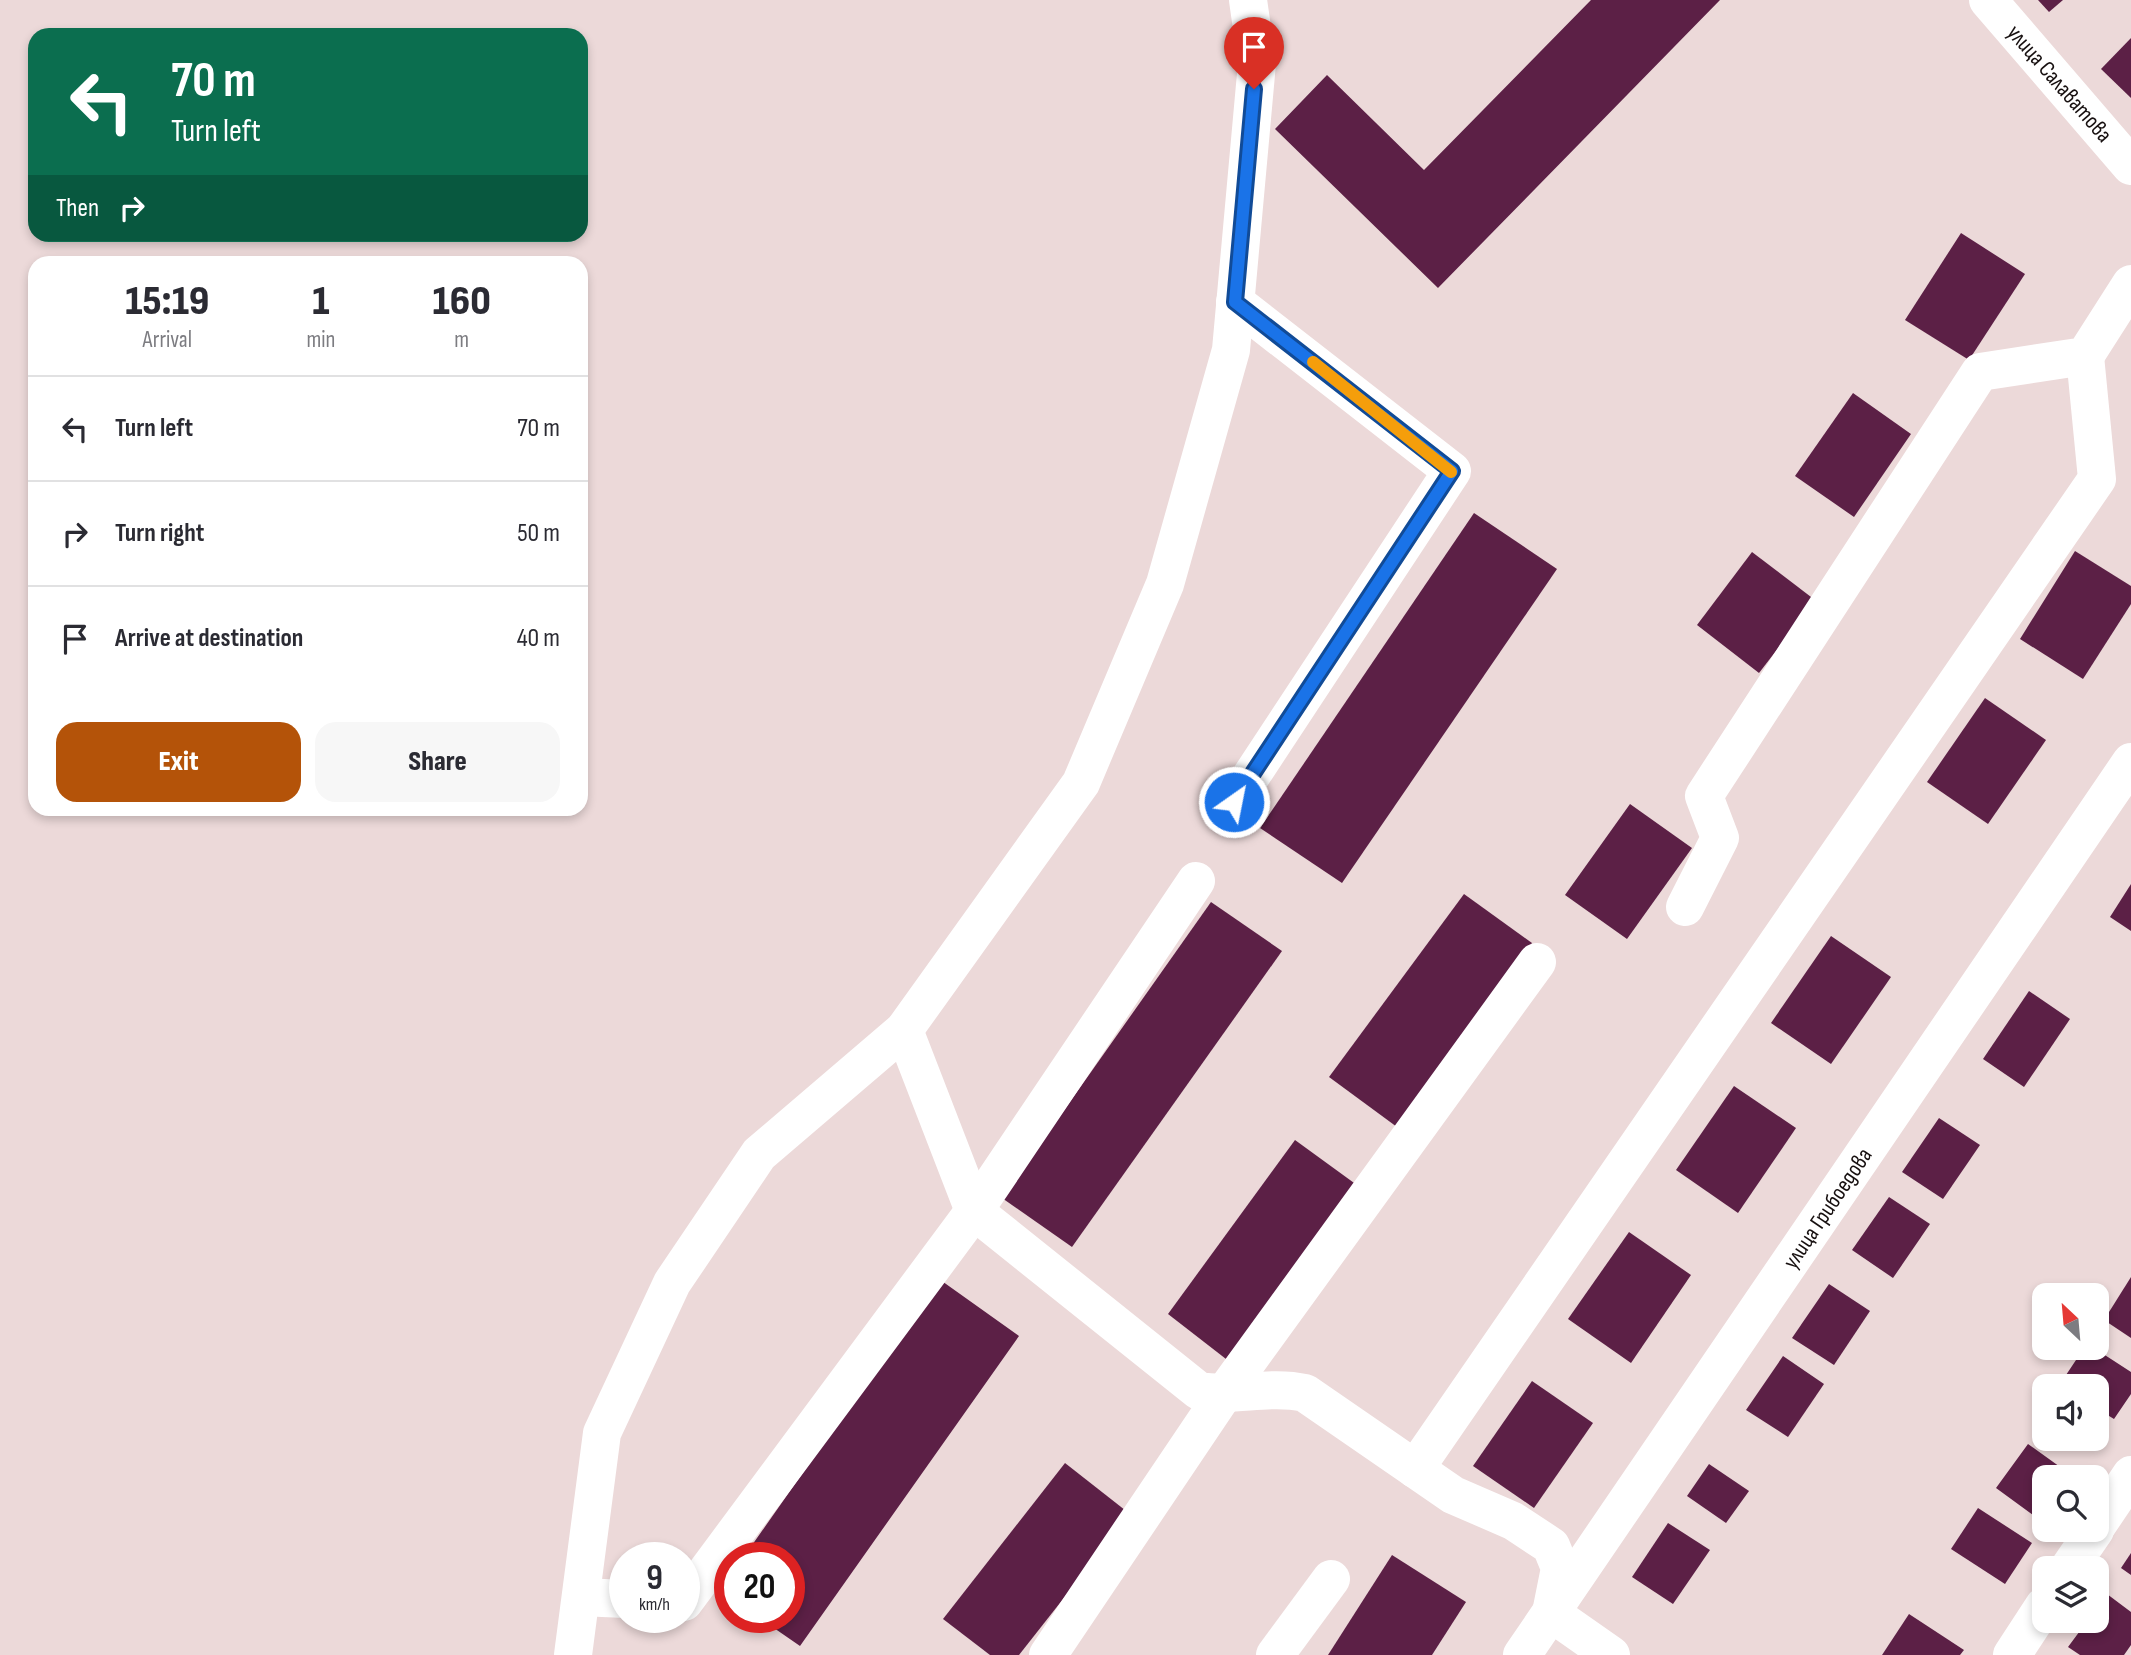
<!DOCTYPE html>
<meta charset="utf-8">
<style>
body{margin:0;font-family:"Sofia Sans Condensed",sans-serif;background:#f7f7f7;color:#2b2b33;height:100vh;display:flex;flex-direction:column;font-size:26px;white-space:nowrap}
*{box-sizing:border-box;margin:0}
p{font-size:23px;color:#7c7c81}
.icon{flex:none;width:38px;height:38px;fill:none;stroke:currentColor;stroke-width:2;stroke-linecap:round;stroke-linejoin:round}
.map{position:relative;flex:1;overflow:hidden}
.panel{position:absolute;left:28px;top:256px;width:560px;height:560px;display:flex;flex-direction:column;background:#fff;border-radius:21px;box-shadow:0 4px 10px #0003}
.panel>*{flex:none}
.top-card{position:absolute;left:28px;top:28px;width:560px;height:214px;border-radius:21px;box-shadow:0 4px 10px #0003;background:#0b6e4f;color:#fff;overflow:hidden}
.needle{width:46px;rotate:334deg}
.fabs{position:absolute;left:2032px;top:1283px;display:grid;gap:14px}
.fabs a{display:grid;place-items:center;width:77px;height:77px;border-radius:14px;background:#fff;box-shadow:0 4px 10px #0003;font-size:35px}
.speed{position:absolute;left:609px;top:1542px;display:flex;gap:14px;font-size:35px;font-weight:700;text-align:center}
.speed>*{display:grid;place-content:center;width:91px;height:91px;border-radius:50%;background:#fff;box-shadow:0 4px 10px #0003;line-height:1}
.speed small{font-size:18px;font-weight:400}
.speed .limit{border:10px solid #d22;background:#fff;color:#111}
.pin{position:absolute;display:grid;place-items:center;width:60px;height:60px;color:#fff;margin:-72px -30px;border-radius:50% 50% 50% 0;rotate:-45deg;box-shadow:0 0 7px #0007}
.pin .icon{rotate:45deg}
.me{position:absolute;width:77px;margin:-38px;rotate:33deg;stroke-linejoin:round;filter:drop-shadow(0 0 5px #0008)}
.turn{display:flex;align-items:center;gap:24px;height:147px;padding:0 28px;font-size:32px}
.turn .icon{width:91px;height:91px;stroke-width:2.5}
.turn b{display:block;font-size:49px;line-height:60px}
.then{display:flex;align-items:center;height:66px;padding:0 28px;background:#0003;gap:14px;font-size:26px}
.eta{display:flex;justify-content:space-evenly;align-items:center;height:119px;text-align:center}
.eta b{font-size:42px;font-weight:800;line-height:49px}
.primary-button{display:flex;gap:14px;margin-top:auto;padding:14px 28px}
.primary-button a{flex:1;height:80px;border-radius:21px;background:#b45309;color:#fff;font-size:28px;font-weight:800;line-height:80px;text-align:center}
.primary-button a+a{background:#f7f7f7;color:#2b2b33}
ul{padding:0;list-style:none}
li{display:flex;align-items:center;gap:21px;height:105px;padding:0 28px;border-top:2px solid #e1e1e2}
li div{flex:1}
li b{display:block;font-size:26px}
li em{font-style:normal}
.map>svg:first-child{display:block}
.building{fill:#5c2046}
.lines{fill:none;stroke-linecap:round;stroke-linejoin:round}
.minor{stroke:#fff;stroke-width:38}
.route-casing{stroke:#114b97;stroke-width:18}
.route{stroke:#1a73e8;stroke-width:12}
.slow{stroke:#f59e0b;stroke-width:12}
.labels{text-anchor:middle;stroke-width:7;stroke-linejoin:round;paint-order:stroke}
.street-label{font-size:23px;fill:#171010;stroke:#fff}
</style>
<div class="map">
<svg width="2131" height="1655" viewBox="0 0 2131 1655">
<rect width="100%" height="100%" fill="#ecd9d9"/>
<!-- building -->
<g class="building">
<polygon points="1591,0 1720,0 1438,288 1275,129 1327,75 1424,170"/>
<polygon points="2038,0 2063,0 2049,12"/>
<polygon points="2131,38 2131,98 2101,69"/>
<polygon points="1961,233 2025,274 1969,360 1905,320"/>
<polygon points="1853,393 1911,434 1854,517 1795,476"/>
<polygon points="1474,513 1557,569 1342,883 1260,828"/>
<polygon points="2075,551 2131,586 2131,604 2083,679 2020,639"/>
<polygon points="1752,552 1815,600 1759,673 1697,625"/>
<polygon points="1985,698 2046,740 1988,824 1927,782"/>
<polygon points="1630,804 1692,848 1627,939 1565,895"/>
<polygon points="2131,884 2131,931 2110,917"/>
<polygon points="1464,894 1532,943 1397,1127 1329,1077"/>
<polygon points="1211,902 1282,951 1072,1247 1002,1198"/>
<polygon points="1831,936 1891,977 1831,1064 1771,1023"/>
<polygon points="2029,991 2070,1019 2024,1087 1983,1059"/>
<polygon points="1734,1086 1796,1128 1738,1213 1676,1170"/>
<polygon points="1939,1118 1980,1145 1943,1199 1902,1172"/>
<polygon points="1295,1140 1361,1188 1226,1359 1168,1314"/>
<polygon points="1889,1197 1930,1224 1893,1278 1852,1250"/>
<polygon points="1629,1232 1691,1275 1631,1363 1568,1319"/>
<polygon points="2131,1277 2131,1338 2104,1320"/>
<polygon points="939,1279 1019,1336 800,1646 758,1617 789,1617 789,1558 743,1558"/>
<polygon points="1829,1284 1870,1311 1834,1365 1792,1338"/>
<polygon points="2084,1348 2094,1348 2131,1372 2131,1394 2114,1419 2096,1408 2096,1386 2060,1384"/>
<polygon points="1783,1356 1824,1384 1788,1437 1746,1410"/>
<polygon points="1532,1381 1593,1423 1534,1508 1473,1466"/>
<polygon points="2028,1444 2074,1477 2044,1477 2044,1516 2041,1521 1996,1488"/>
<polygon points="1065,1463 1130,1514 1019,1655 990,1655 943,1619"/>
<polygon points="1709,1464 1749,1491 1726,1523 1687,1496"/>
<polygon points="1978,1508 2032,1543 2005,1584 1951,1549"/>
<polygon points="1668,1523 1710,1550 1673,1604 1632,1577"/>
<polygon points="2131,1553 2131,1575 2121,1568"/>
<polygon points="1392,1555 1466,1602 1432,1655 1328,1655"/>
<polygon points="730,1576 730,1597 720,1590"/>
<polygon points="2107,1594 2131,1612 2131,1645 2124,1655 2080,1655 2068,1647 2088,1620 2096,1620 2096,1608"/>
<polygon points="1909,1614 1964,1650 1960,1655 1882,1655"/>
</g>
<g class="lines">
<!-- minor -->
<g class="minor">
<polyline points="1988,0 2131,166"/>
<polyline points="1234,802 1452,471 1235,302"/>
<polyline points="1685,907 1720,838 1704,796 1980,372 2085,356 2131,284"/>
<path d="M904 1030 974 1211 1199 1391C1235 1397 1269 1385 1305 1393L1453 1495 1513 1521 1551 1546 1560 1568 1551 1613 1611 1655"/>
<polyline points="1415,1469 2097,479 2085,356"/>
<polyline points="2096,1527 2131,1475"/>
<polyline points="2069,1568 2095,1530"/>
<polyline points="581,1597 625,1599"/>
<polyline points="684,1602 974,1211 1196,881"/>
<polyline points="573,1655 602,1433 672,1283 759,1154 904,1030 1081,783 1165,584 1231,350 1257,63 1248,0"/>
<polyline points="1048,1655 1223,1395 1537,962"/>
<polyline points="1275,1655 1331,1579"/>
<polyline points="1522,1655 2131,762"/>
<polyline points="2012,1655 2044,1606"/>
</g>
</g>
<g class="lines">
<defs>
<polyline id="route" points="1234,802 1452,471 1235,302 1254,89"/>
</defs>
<!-- route casing -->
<use href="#route" class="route-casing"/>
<!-- route -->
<use href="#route" class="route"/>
<!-- slow -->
<polyline class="slow" points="1313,362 1451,472"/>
</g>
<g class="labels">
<!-- street labels -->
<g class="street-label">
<text transform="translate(2060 83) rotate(49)" y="8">улица Салаватова</text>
<text transform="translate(1827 1208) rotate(-56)" y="8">улица Грибоедова</text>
</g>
</g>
</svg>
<div class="fabs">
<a><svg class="needle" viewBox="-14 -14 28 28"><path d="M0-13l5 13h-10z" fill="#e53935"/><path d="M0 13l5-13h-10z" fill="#7c7c81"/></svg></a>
<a><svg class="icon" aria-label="sound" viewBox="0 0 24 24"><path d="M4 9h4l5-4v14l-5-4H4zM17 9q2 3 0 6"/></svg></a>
<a><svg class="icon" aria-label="search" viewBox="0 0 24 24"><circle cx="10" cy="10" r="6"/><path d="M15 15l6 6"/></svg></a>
<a><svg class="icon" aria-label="layers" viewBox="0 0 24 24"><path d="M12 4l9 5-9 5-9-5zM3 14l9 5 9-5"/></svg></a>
</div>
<div class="speed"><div>9<small>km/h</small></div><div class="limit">20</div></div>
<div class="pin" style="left:1254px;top:89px;background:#d93025"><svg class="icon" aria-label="arrive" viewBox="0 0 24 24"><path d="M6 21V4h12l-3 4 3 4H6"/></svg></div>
<svg class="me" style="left:1234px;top:802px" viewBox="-20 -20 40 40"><circle r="17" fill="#1a73e8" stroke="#fff" stroke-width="3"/><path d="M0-11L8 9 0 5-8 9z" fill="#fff"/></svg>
<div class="top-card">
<div class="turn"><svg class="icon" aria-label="left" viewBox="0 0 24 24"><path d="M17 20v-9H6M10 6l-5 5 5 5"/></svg><div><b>70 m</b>Turn left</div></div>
<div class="then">Then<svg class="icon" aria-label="right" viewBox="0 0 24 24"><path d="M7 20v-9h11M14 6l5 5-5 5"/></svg></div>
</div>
<section class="panel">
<div class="eta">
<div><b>15:19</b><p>Arrival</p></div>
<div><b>1</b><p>min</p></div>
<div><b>160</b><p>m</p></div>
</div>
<ul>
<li><svg class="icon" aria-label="left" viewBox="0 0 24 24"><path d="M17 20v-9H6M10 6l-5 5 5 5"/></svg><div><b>Turn left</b></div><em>70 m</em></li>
<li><svg class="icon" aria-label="right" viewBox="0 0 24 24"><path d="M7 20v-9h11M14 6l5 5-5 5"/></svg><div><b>Turn right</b></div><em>50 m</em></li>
<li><svg class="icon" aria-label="arrive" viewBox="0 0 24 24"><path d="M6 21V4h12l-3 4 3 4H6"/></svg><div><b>Arrive at destination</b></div><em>40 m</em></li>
</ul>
<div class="primary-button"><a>Exit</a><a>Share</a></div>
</section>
</div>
